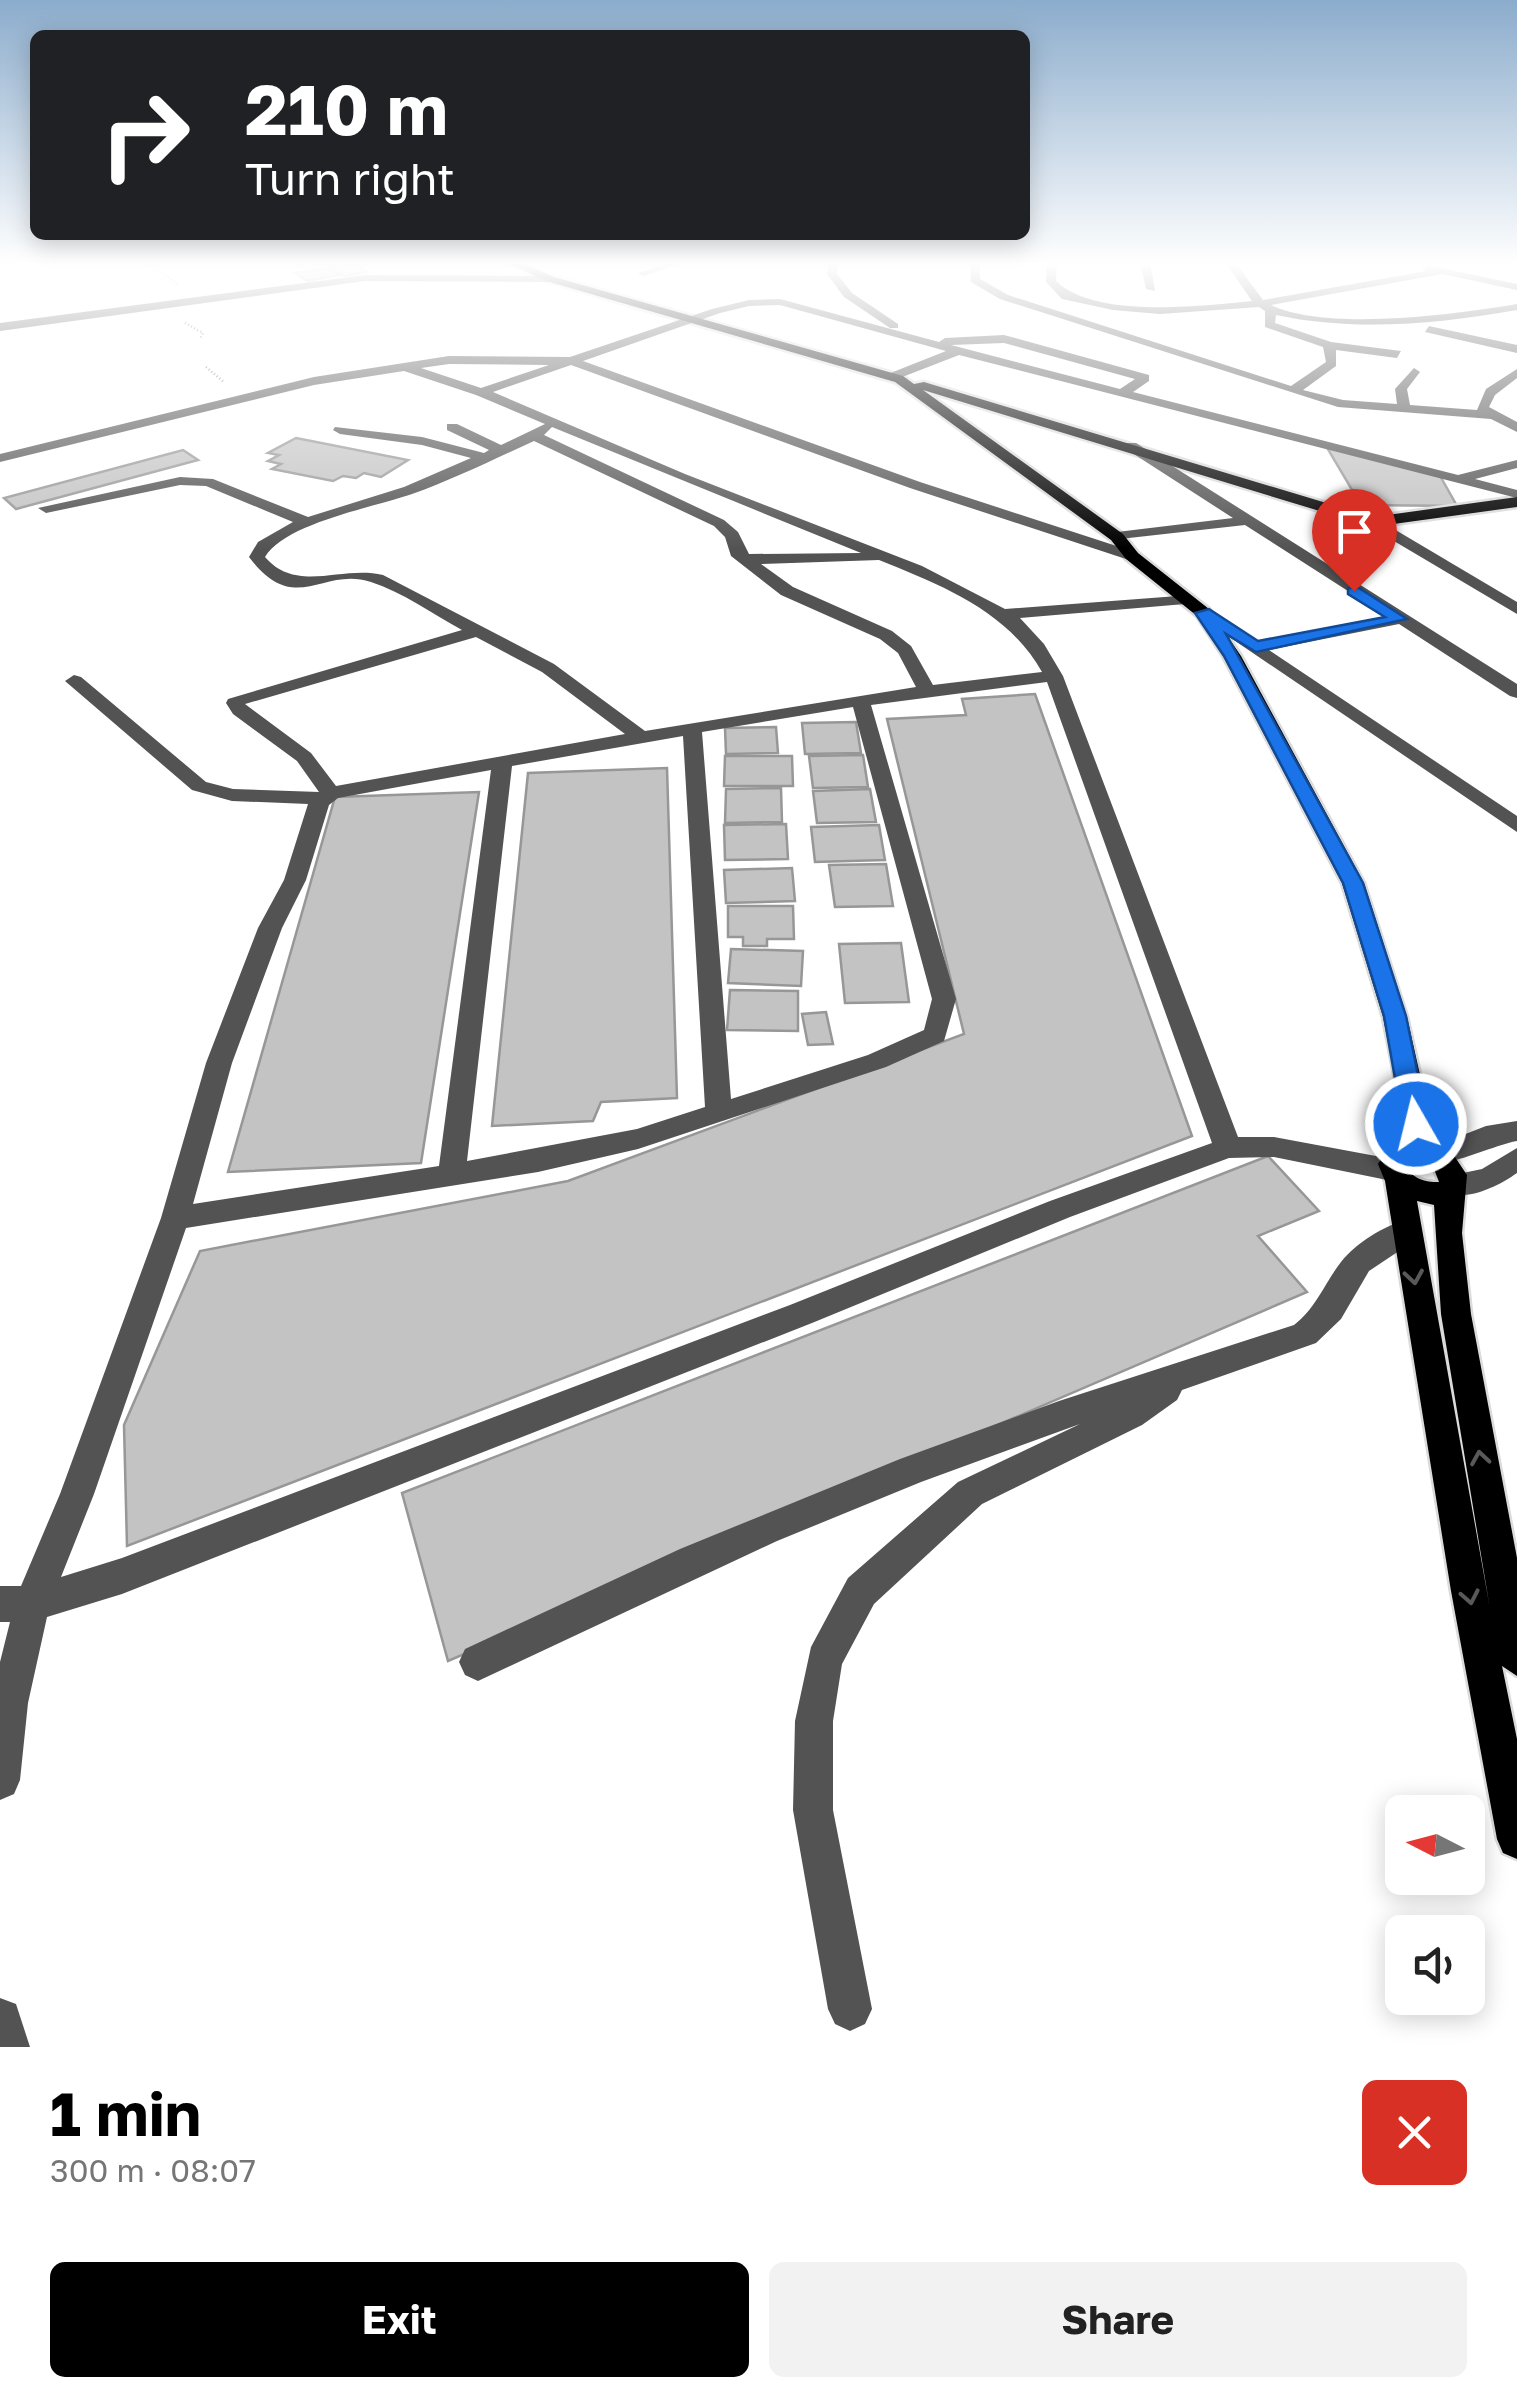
<!DOCTYPE html>
<meta charset="utf-8">
<style>
body{margin:0;font-family:"Golos Text",sans-serif;background:#f2f2f2;color:#222;height:100vh;display:flex;flex-direction:column;font-size:38px;white-space:nowrap}
*{box-sizing:border-box;margin:0}
p{font-size:32px;color:#767676}
.icon{flex:none;width:55px;height:55px;fill:none;stroke:currentColor;stroke-width:2;stroke-linecap:round;stroke-linejoin:round}
.map{position:relative;height:2047px;overflow:hidden}
.drawer{display:flex;flex-direction:column;background:#fff;flex:1}
.drawer>*{flex:none}
.hud{position:absolute;left:30px;top:30px;width:1000px;height:210px;border-radius:15px;box-shadow:0 5px 25px #0003;background:#202124;color:#fff;overflow:hidden}
.needle{width:65px;rotate:276deg}
.fabs{position:absolute;left:1385px;top:1795px;display:grid;gap:20px}
.fabs a{display:grid;place-items:center;width:100px;height:100px;border-radius:15px;background:#fff;box-shadow:0 5px 25px #0003;font-size:50px}
.pin{position:absolute;display:grid;place-items:center;width:85px;height:85px;color:#fff;margin:-102px -42px;border-radius:50% 50% 50% 0;rotate:-45deg;box-shadow:0 0 10px #0007}
.pin .icon{rotate:45deg}
.me{position:absolute;width:110px;margin:-55px;rotate:352deg;stroke-linejoin:round;filter:drop-shadow(0 0 8px #0008)}
.turn{display:flex;align-items:center;gap:35px;height:210px;padding:0 50px;font-size:45px}
.turn .icon{width:130px;height:130px;stroke-width:2.5}
.turn b{display:block;font-size:70px;line-height:85px}
.round{display:grid;place-items:center;flex:none;width:105px;height:105px;border-radius:15px;background:#f2f2f2}
.head{display:flex;align-items:center;justify-content:space-between;height:170px;padding:0 50px}
h1{font-size:60px;font-weight:700;line-height:75px;color:#000}
.button{display:flex;gap:20px;margin-top:auto;padding:20px 50px}
.button a{flex:1;height:115px;border-radius:15px;background:#000;color:#fff;font-size:40px;font-weight:700;line-height:115px;text-align:center}
.button a+a{background:#f2f2f2;color:#222}
.map>svg:first-child{display:block}
.building{fill:#c3c3c3;stroke:#979797;stroke-width:2.5}
.lines{fill:none;stroke-linecap:round;stroke-linejoin:round}
.major-casing{stroke:#dbdbdb;stroke-width:5}
.path{stroke:#757575;stroke-width:2.5;stroke-dasharray:1 2.5;stroke-linecap:butt}
.minor{fill:#535353;fill-rule:evenodd}
.major{fill:#000;fill-rule:evenodd}
.oneway{stroke:#595959}
.route{fill:#1a73e8;stroke:#114b97;stroke-width:2.5}
</style>
<div class="map">
<svg width="1517" height="2047" viewBox="0 0 1517 2047">
<rect width="100%" height="100%" fill="#fff"/>
<!-- building -->
<g class="building">
<polygon points="353,262 367,272 344,276 328,265"/>
<polygon points="328,268 340,275 307,281 295,273"/>
<polygon points="296,438 408,460 381,477 364,473 356,478 343,476 333,481 272,469 281,464 268,461 279,455 268,453"/>
<polygon points="1326,446 1439,474 1457,506 1361,505"/>
<polygon points="183,450 198,460 16,509 4,498"/>
<polygon points="1035,694 1192,1136 127,1546 124,1425 200,1251 568,1181 964,1034 887,719 966,715 962,699"/>
<polygon points="856,722 861,753 805,754 802,723"/>
<polygon points="776,727 778,753 726,754 725,728"/>
<polygon points="863,755 868,787 813,788 809,756"/>
<polygon points="725,756 792,756 793,786 724,786"/>
<polygon points="667,768 677,1098 601,1102 593,1121 492,1126 528,773"/>
<polygon points="781,788 782,822 725,823 726,789"/>
<polygon points="870,789 876,822 817,823 813,791"/>
<polygon points="479,792 421,1163 228,1172 335,797"/>
<polygon points="786,824 788,859 725,860 724,825"/>
<polygon points="879,825 885,860 815,862 811,827"/>
<polygon points="886,864 893,906 835,907 829,865"/>
<polygon points="792,868 795,901 726,903 724,870"/>
<polygon points="728,906 793,906 794,939 767,939 767,946 743,946 743,937 728,937"/>
<polygon points="901,943 909,1002 845,1003 839,944"/>
<polygon points="731,949 803,951 801,986 728,983"/>
<polygon points="730,990 798,991 798,1031 727,1030"/>
<polygon points="826,1012 833,1044 808,1045 802,1014"/>
<polygon points="1268,1156 1319,1211 1258,1236 1307,1292 448,1661 402,1493"/>
</g>
<g class="lines">
<defs>
<path id="major" d="M506 262H520L554 277 903 376 914 384 924 382 1373 517 1517 497V507L1372 527 923 390 1123 534 1138 553 1209 609 1241 656 1364 883 1407 1017 1436 1146 1453 1154 1467 1175 1462 1233 1471 1314 1517 1558V1676L1502 1666 1517 1739V1859L1503 1853 1497 1839 1451 1591 1385 1181 1378 1164 1387 1149 1407 1140 1383 1017 1342 883 1223 656 1197 616 1126 559 1111 540 895 382 546 281ZM1412 1161 1434 1169 1439 1182C1426 1183 1410 1178 1406 1164ZM1417 1201 1434 1205 1441 1314 1489 1603Z"/>
</defs>
<!-- major casing -->
<use href="#major" class="major-casing"/>
<!-- path -->
<g class="path">
<polyline points="149,262 179,286"/>
<polyline points="185,323 203,333 200,339"/>
<polyline points="206,367 224,382"/>
</g>
<!-- minor -->
<g class="minor">
<polygon points="670,262 686,262 643,276 638,273"/>
<polygon points="829,262 839,262 837,274 852,293 898,324 898,328 890,328 844,297 827,274"/>
<path d="M970 262H980V279L1008 295 1291 386 1326 362 1323 347 1265 327V311L1259 307 1160 314 1113 310 1062 299 1046 282 1047 262H1057L1056 281C1095 319 1201 306 1252 301L1225 262H1235L1263 300 1426 271 1422 268 1427 265 1517 284V290L1442 274 1271 305C1328 332 1456 314 1517 304V310C1437 324 1356 332 1276 315L1275 323 1331 342 1401 351 1397 358 1336 350V366L1303 390 1343 400 1397 404 1395 389 1414 368 1420 372 1407 389 1410 405 1477 410 1486 389 1517 369V378L1495 395 1489 407 1517 422V432L1491 419 1338 407 1000 299 971 282Z"/>
<polygon points="1140,262 1150,262 1155,291 1146,289"/>
<polygon points="365,275 550,276 555,279 550,282 365,281 0,331 0,323"/>
<path d="M780 299 939 342 945 338 1004 335 1149 375V381L1133 392 1458 475 1517 460V468L1475 479 1517 490V498L959 355 892 381 886 377 888 374 946 351 780 305 749 306 720 313 583 361 920 482 1138 553V559L1132 561 910 488 571 365 493 392 685 474 922 566 1005 609 1191 595V603L1185 604 1020 618 1044 644 1063 676 1238 1137H1274L1392 1159 1402 1162 1406 1170 1402 1178 1392 1181 1274 1157 1229 1158 1070 1217 812 1323 122 1594 47 1617 28 1703 20 1780 14 1794 0 1800V1662L10 1622H0V1586H21L60 1494 161 1218 206 1063 258 928 284 880 308 804 232 801 192 790 65 681 74 675 81 677 206 782 233 789 319 792 297 761 233 714 226 703 228 699 462 630C433 614 402 592 371 582 322 566 295 618 249 557L258 542 293 522 206 486 180 485 46 513 38 508 180 477 213 479 308 517 404 487 471 458 422 445 340 434 333 430 335 427 422 437 484 453 489 450 447 430V424H457L501 445 545 424 476 395 404 371 314 385 0 462V454L314 377 449 356 570 357 712 309 749 300ZM1004 343 1135 379 1120 389 951 345ZM449 364 549 365 481 388 421 368ZM552 427 861 553 749 554 738 532 724 520 544 435ZM534 441 714 526 725 537 731 556 781 595 880 639 898 653 916 687 645 731 554 664 383 575C341 565 297 594 265 557 285 523 375 507 412 494 454 479 494 459 534 441ZM879 560C941 585 1008 611 1042 672L933 685 911 646 892 631 793 587 761 564ZM476 637 542 672 625 734 336 786 311 753 245 704ZM1047 682 1212 1143 1050 1201 790 1305 122 1558 61 1577 94 1494 186 1228 538 1172 638 1149 886 1067 944 1041 956 999 871 705ZM853 707 932 999 924 1030 868 1055 731 1099 702 732ZM683 736 705 1107 637 1129 467 1161 512 766ZM491 770 439 1166 193 1204 232 1063 282 928 306 880 329 805 338 798Z"/>
<polygon points="1429,326 1517,345 1517,353 1425,332"/>
<polygon points="1126,443 1136,443 1517,684 1517,698 1510,696 1399,624 1269,650 1517,816 1517,832 1194,613 1209,609 1257,641 1387,616 1245,525 1111,540 1111,534 1117,532 1233,518 1126,449"/>
<polygon points="1367,519 1377,519 1517,602 1517,614 1367,525"/>
<path d="M1517 1121V1141C1494 1145 1444 1169 1427 1163L1423 1156 1427 1149 1486 1126Z"/>
<path d="M1517 1148V1173C1497 1187 1468 1201 1444 1193L1440 1185 1444 1177 1482 1169Z"/>
<path d="M1407 1219 1417 1223 1421 1231 1417 1239 1369 1271 1341 1319 1316 1343 1182 1390 1177 1400 1142 1425 982 1504 874 1604 842 1664 833 1721V1810L872 2009 865 2024 850 2031 835 2024 828 2009 793 1810 795 1721 811 1647 848 1578 958 1482 1080 1424 921 1482 777 1541 478 1681 465 1675 459 1662 465 1649 680 1549 900 1459 1059 1401 1294 1325C1317 1307 1324 1284 1341 1262 1357 1242 1383 1227 1407 1219Z"/>
<polygon points="0,1998 16,2004 30,2047 0,2047"/>
</g>
<!-- major -->
<use href="#major" class="major"/>
</g>
<!-- one-way arrows -->
<defs><path id="oneway-chevron" d="M-2-3.5L2.5 0L-2 3.5" fill="none" stroke-width="1.6" stroke-linecap="round" stroke-linejoin="round" transform="scale(2.5)"/></defs>
<g class="oneway">
<use href="#oneway-chevron" transform="translate(1414 1277) rotate(81)"/>
<use href="#oneway-chevron" transform="translate(1480 1458) rotate(-99)"/>
<use href="#oneway-chevron" transform="translate(1470 1597) rotate(79)"/>
</g>
<!-- sky -->
<linearGradient id="sky" x2="0" y2="1"><stop stop-color="#8baccc"/><stop offset="0.48" stop-color="#fff"/><stop offset="1" stop-color="#fff" stop-opacity="0"/></linearGradient>
<rect width="1517" height="549" fill="url(#sky)"/>
<!-- route -->
<polygon class="route" points="1348,588 1359,588 1407,619 1256,652 1226,634 1363,883 1406,1016 1428,1124 1424,1131 1407,1131 1403,1124 1384,1016 1343,883 1224,656 1195,613 1209,609 1258,641 1385,617 1348,594"/>
</svg>
<div class="fabs">
<a><svg class="needle" viewBox="-14 -14 28 28"><path d="M0-13l5 13h-10z" fill="#e53935"/><path d="M0 13l5-13h-10z" fill="#767676"/></svg></a>
<a><svg class="icon" aria-label="sound" viewBox="0 0 24 24"><path d="M4 9h4l5-4v14l-5-4H4zM17 9q2 3 0 6"/></svg></a>
</div>
<div class="pin" style="left:1354px;top:591px;background:#d93025"><svg class="icon" aria-label="arrive" viewBox="0 0 24 24"><path d="M6 21V4h12l-3 4 3 4H6"/></svg></div>
<svg class="me" style="left:1416px;top:1124px" viewBox="-20 -20 40 40"><circle r="17" fill="#1a73e8" stroke="#fff" stroke-width="3"/><path d="M0-11L8 9 0 5-8 9z" fill="#fff"/></svg>
<div class="hud">
<div class="turn"><svg class="icon" aria-label="right" viewBox="0 0 24 24"><path d="M7 20v-9h11M14 6l5 5-5 5"/></svg><div><b>210 m</b>Turn right</div></div>
</div>
</div>
<section class="drawer">
<div class="head"><div><h1>1 min</h1><p>300 m · 08:07</p></div><a class="round" style="background:#d93025;color:#fff"><svg class="icon" aria-label="close" viewBox="0 0 24 24"><path d="M6 6l12 12M18 6L6 18"/></svg></a></div>
<div class="button"><a>Exit</a><a>Share</a></div>
</section>
